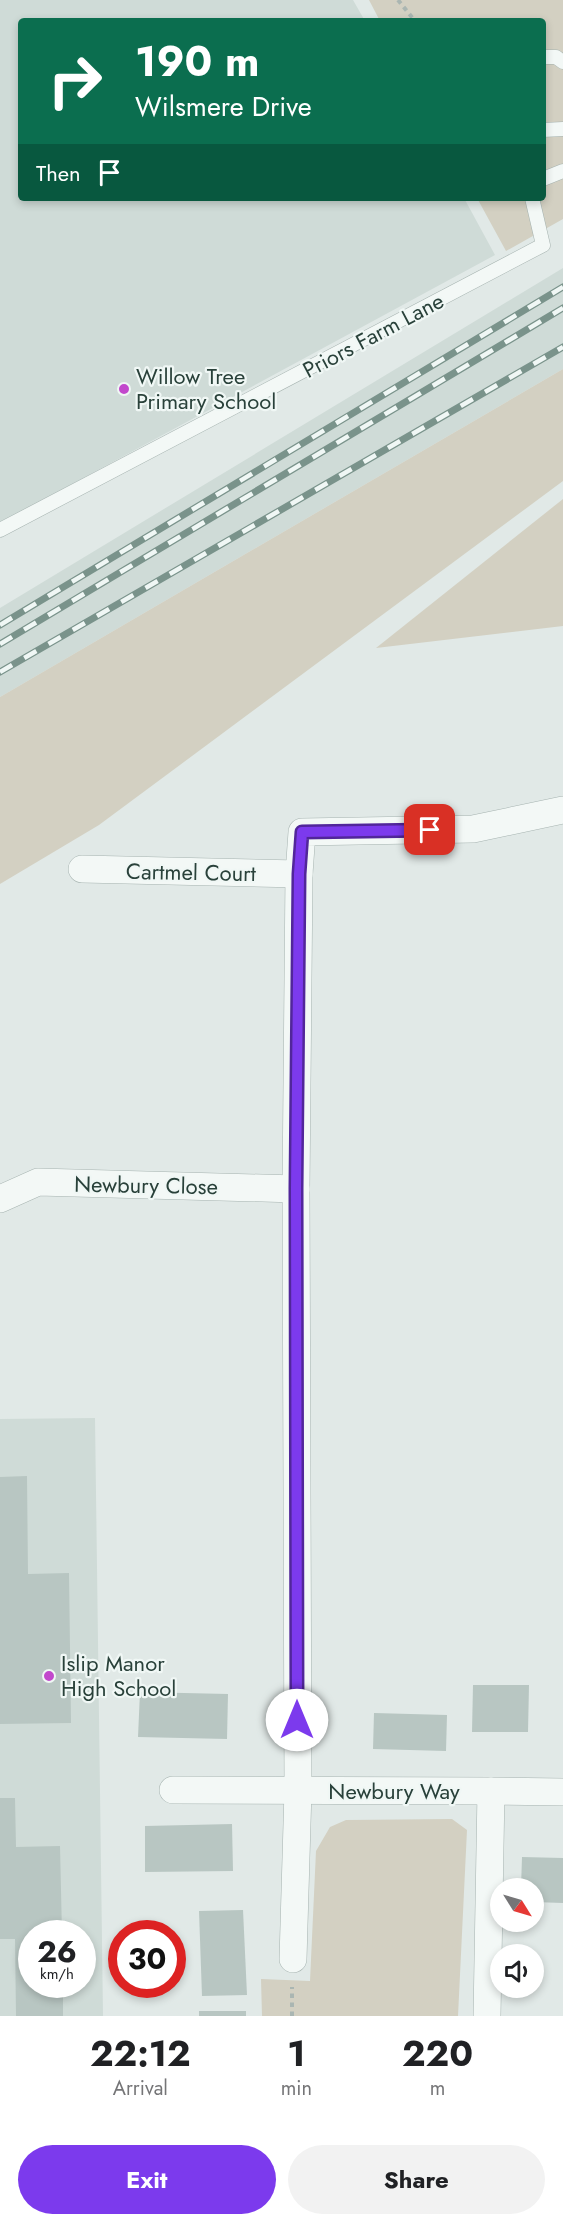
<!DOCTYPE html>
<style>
body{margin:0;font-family:Jost,sans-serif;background:#f2f2f2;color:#202124;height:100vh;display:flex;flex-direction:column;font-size:22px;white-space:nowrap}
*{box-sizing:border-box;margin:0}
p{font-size:20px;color:#757577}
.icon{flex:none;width:33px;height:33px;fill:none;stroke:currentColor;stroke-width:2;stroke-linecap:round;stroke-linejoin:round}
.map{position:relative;height:2016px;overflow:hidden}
.sheet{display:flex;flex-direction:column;background:#fff;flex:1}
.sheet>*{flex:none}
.banner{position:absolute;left:18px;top:18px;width:528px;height:183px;border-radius:6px;box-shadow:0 3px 9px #0003;background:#0b6e4f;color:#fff;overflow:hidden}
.needle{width:39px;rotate:127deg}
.fabs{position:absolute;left:490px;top:1878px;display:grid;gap:12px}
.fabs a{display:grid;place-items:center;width:54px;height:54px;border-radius:50%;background:#fff;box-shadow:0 3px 9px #0003;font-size:30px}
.speed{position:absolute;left:18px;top:1920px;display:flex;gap:12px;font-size:30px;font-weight:700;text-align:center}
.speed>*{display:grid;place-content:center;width:78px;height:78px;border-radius:50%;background:#fff;box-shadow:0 3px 9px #0003;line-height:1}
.speed small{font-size:15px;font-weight:400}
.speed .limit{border:9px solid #d22;background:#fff;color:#111}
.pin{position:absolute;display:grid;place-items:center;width:51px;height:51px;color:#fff;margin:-26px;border-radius:12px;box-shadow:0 3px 9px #0006}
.me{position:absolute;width:66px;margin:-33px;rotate:0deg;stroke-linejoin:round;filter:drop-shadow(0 0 4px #0008)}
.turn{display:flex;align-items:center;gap:21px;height:126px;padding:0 18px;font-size:27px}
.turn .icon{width:78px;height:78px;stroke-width:2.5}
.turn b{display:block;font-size:42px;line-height:51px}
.then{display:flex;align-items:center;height:57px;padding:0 18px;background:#0003;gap:12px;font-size:22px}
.eta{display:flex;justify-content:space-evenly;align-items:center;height:102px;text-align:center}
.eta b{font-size:36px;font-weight:700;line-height:42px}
.button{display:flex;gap:12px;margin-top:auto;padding:12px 18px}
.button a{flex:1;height:69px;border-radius:36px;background:#7c3aed;color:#fff;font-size:24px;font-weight:700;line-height:69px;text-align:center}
.button a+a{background:#f2f2f2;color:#202124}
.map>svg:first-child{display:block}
.built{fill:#cfdbd7;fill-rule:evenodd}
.green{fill:#d3d0c2}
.building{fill:#b8c6c2}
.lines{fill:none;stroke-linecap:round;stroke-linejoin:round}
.service-casing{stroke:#a6b3b0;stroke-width:15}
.minor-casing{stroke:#a6b3b0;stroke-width:28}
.path{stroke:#aab6b2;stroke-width:4;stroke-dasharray:4.5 4.5;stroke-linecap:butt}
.service{stroke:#f3f8f6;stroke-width:14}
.minor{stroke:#f3f8f6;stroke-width:27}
.rail-casing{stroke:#7a938b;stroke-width:7}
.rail{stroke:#f0f7f5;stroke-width:4.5;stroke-dasharray:14;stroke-linecap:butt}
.route-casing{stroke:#51269a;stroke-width:15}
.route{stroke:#7c3aed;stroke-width:10}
.poi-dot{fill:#c248cc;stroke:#f0f7f5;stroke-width:2}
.labels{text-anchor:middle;stroke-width:4.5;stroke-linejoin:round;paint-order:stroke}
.street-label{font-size:22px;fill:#29413a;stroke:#f0f7f5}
.poi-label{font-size:22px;fill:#29413a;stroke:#f0f7f5;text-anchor:start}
</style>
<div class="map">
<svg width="563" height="2016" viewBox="0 0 563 2016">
<rect width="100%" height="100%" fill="#e1e9e7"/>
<!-- built -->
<g class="built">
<polygon points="0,0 353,0 365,21 21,21 21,198 464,198 495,255 0,523"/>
<polygon points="563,268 563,369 0,697 0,608"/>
<path d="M95 1418 103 2016H0V1419ZM32 1934H82V1984H32Z"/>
</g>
<!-- green -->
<g class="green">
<polygon points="369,0 563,0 563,219 506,251 477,198 543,198 543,21 380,21"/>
<polygon points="563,369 563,481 99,825 0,884 0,697"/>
<polygon points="563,499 563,626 376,648"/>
<polygon points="452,1819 467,1830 458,2016 262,2016 261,1979 310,1981 316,1851 330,1827 346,1820"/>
</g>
<!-- building -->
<g class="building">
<polygon points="27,1476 28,1574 69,1573 71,1723 0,1724 0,1477"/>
<polygon points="473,1685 529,1685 528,1732 472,1732"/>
<polygon points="140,1692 228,1694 227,1739 138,1737"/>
<polygon points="374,1713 447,1715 446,1751 373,1749"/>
<polygon points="0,1798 15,1798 16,1847 60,1846 62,1934 32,1934 32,1984 63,1984 63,2016 16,2016 15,1939 0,1939"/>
<polygon points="232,1824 233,1871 145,1872 145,1826"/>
<polygon points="522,1857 563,1858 563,1903 534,1902 534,1888 521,1888"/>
<polygon points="243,1910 247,1995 202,1996 199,1911"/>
<rect x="199" y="2011" width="47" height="5"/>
</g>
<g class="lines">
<defs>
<g id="service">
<polyline points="543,57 556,57 563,62"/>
<polyline points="543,130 563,129"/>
<polyline points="543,179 563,171"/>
<polyline points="0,530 543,245 532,198"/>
</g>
<g id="minor">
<polyline points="82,869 299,874"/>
<polyline points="0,1199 38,1182 296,1189"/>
<polyline points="173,1790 491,1791"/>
<polyline points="293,1959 298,1790 296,1189 299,874 302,832 473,829 563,810"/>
<polyline points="487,2016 491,1791 563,1792"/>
</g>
</defs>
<!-- service casing -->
<use href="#service" class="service-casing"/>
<!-- minor casing -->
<use href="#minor" class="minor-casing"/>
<!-- path -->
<g class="path">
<polyline points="398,0 415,21"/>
<polyline points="292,2016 292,1987"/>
</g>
<!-- service -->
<use href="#service" class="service"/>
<!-- minor -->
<use href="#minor" class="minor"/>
<defs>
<g id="rail">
<polyline points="0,625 563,287"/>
<polyline points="0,644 563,308"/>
<polyline points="0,672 563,347"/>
</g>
</defs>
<!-- rail casing -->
<use href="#rail" class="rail-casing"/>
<!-- rail -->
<use href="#rail" class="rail"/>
</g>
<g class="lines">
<defs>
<polyline id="route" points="297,1720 296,1189 299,874 302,832 430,830"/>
</defs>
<!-- route casing -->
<use href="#route" class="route-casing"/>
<!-- route -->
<use href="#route" class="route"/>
</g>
<!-- markers -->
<g class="poi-dot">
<circle cx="124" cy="389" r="6"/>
<circle cx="49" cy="1676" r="6"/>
</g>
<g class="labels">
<!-- street labels -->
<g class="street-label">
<text transform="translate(373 335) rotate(-28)" y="8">Priors Farm Lane</text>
<text transform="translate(191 872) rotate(1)" y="8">Cartmel Court</text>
<text transform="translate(146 1185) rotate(1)" y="8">Newbury Close</text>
<text x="394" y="1799">Newbury Way</text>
</g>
<!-- poi labels -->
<g class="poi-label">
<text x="136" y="384">Willow Tree<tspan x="136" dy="25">Primary School</tspan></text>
<text x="61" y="1671">Islip Manor<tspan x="61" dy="25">High School</tspan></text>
</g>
</g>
</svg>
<div class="fabs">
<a><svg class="needle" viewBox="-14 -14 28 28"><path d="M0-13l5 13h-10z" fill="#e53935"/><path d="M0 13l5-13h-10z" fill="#757577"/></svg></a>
<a><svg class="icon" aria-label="sound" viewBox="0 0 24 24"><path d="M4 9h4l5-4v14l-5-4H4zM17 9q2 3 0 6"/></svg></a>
</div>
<div class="speed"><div>26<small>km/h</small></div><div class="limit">30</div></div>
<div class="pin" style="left:430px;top:830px;background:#d93025"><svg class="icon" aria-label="arrive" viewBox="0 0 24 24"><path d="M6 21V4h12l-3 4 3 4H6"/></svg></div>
<svg class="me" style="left:297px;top:1720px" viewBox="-20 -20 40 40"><circle r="19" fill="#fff"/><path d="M0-13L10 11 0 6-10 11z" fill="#7c3aed"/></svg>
<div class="banner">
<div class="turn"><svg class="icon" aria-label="right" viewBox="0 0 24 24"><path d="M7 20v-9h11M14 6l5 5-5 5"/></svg><div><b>190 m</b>Wilsmere Drive</div></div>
<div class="then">Then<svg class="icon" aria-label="arrive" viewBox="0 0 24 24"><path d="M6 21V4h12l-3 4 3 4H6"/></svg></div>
</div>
</div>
<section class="sheet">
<div class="eta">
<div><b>22:12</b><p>Arrival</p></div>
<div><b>1</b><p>min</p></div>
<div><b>220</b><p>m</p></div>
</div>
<div class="button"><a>Exit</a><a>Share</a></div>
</section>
